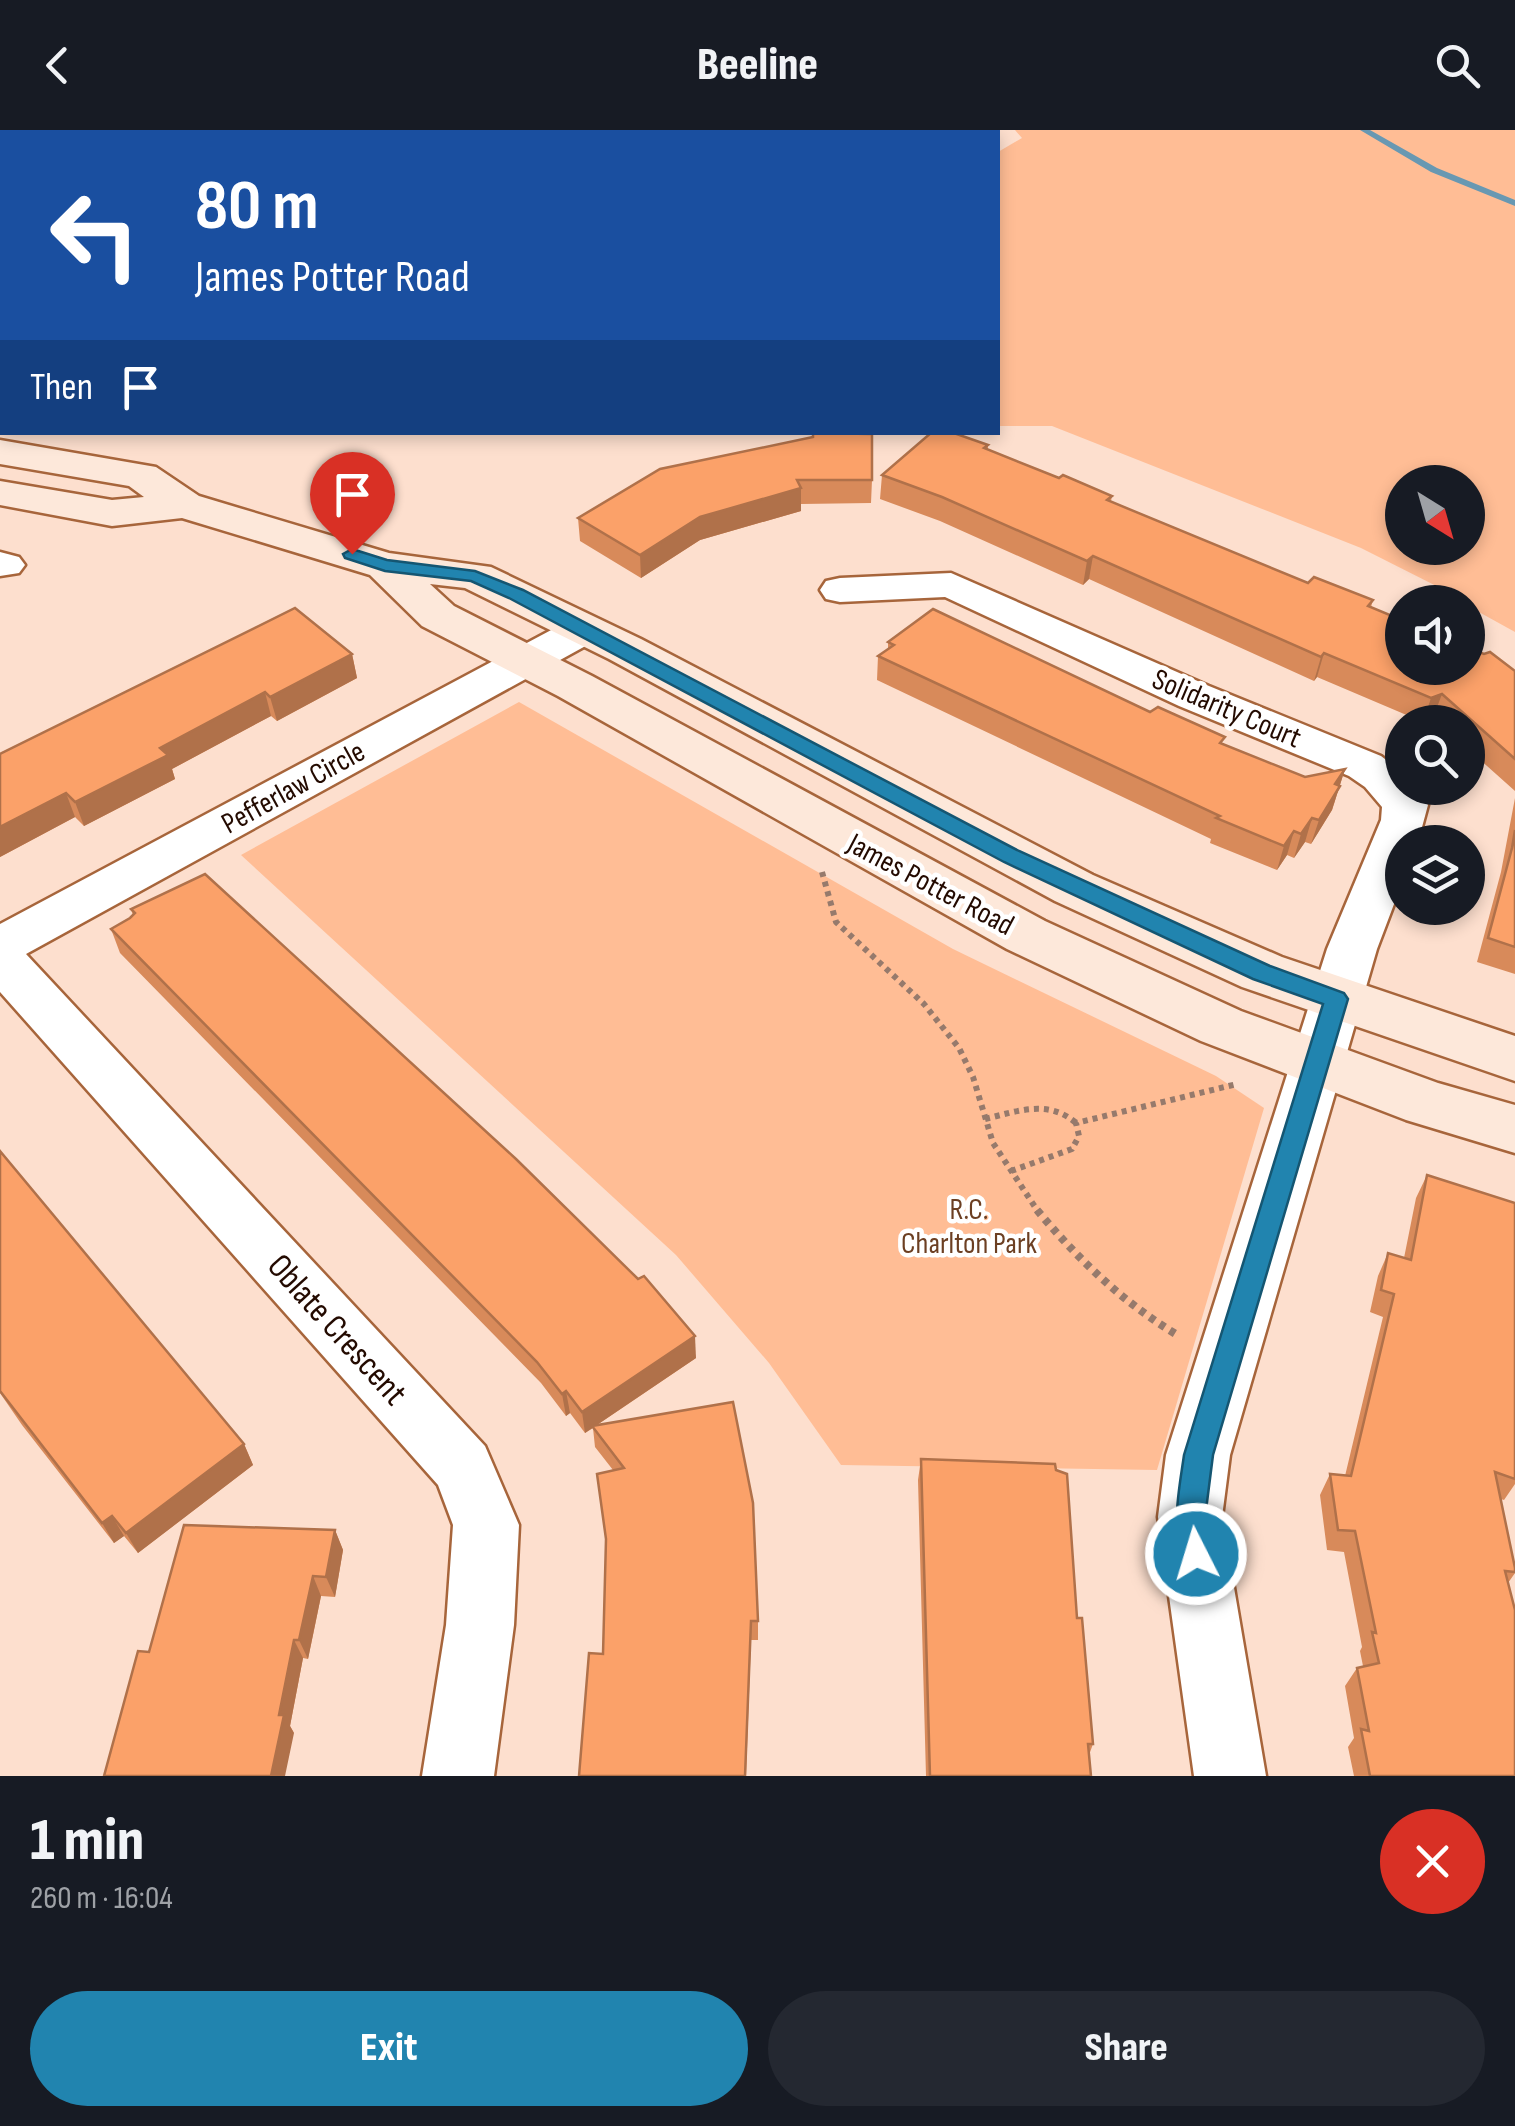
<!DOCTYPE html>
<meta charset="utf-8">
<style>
body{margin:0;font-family:"Sofia Sans Condensed",sans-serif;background:#242831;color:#f1f3f6;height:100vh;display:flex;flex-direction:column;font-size:38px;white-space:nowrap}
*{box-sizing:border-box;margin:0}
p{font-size:32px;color:#9ea1a6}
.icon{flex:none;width:55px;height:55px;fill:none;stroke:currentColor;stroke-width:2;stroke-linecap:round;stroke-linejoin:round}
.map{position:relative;height:1646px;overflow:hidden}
.panel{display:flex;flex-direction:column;background:#171b24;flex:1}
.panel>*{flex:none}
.hud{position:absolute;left:0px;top:0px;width:1000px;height:305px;box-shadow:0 5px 15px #0003;background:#1a4fa0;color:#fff;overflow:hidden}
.needle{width:65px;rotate:143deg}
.buttons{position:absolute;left:1385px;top:335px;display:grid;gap:20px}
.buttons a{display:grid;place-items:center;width:100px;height:100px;border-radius:50%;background:#171b24;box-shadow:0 5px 15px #0003;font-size:50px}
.pin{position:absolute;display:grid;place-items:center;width:85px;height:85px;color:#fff;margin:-102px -42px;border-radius:50% 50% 50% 0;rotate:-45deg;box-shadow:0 0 10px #0007}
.pin .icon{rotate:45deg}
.me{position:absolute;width:110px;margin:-55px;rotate:355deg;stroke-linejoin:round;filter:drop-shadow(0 0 8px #0008)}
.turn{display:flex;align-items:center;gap:35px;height:210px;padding:0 30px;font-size:45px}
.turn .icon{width:130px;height:130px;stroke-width:2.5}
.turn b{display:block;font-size:70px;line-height:85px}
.then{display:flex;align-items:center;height:95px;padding:0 30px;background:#0003;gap:20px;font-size:38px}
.round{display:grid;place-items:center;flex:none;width:105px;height:105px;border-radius:52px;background:#242831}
.headline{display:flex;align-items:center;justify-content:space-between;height:170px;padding:0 30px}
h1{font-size:60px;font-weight:800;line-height:75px}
.cta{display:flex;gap:20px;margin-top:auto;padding:20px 30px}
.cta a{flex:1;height:115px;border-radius:60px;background:#2184af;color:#fff;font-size:40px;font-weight:800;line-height:115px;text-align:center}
.cta a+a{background:#242831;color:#f1f3f6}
header{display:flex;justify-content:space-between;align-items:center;height:130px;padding:0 30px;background:#171b24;font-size:45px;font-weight:800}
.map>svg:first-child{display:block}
.green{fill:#ffbd95;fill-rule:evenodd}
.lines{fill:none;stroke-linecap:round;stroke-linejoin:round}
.stream{fill:#6898b2;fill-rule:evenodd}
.minor-casing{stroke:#a7653b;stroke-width:5}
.secondary-casing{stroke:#a7653b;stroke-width:5}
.path-far1{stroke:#967a6c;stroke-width:6;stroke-dasharray:5 5;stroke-linecap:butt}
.path{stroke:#967a6c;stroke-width:8;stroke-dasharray:6 6;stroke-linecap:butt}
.minor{fill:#fff;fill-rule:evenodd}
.secondary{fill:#fde8da;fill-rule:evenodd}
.wall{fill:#d88a5a}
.shaded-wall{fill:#b0714a}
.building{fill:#fba169;stroke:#b0714a;stroke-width:2.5}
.route{fill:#2184af;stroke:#155672;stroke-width:2.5}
.labels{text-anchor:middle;stroke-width:9;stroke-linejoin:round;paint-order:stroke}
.street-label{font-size:30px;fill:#230a00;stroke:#fff}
.park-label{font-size:30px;fill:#6c3f22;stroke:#fff}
.near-street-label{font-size:35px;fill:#230a00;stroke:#fff}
</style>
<header><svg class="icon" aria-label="back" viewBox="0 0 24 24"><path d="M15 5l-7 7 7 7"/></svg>Beeline<svg class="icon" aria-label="search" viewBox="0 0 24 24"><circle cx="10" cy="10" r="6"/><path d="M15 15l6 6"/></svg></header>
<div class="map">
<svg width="1515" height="1646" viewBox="0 0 1515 1646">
<rect width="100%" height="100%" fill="#fddfce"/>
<!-- green -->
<g class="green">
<path d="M1015 0H1515V502L1468 476V472L1361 418 1052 296H998V22L1022 8ZM1402 352H1468V418H1402Z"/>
<polygon points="519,572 953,819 1216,946 1264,978 1157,1340 841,1335 769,1233 676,1125 241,725"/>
</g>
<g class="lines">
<!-- stream -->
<polygon class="stream" points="1360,0 1370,0 1437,38 1515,70 1515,76 1431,42"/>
<defs>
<g id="minor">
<rect x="0" y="20" width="2" height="18"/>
<polygon points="0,170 2,171 2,191 0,190"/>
<polygon points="0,422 19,427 25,435 19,443 0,446"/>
<polygon points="951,443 1209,556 1381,626 1402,642 1402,658 1416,658 1428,675 1418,712 1402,712 1402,753 1377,819 1230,1325 1222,1387 1266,1646 1194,1646 1158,1387 1166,1325 1327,819 1381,690 1382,677 1365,657 1349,646 1179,576 945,467 840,472 826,469 820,460 826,451 840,448"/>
<polygon points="585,486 600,490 606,499 600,508 26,824 485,1316 519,1395 514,1495 494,1646 422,1646 446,1495 453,1395 438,1355 0,862 0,794 570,490"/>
</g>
<polygon id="secondary" points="0,310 156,337 199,366 389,423 491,437 641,509 1093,745 1282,827 1515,906 1515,951 1242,857 1055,771 609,529 465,458 430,454 454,476 592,546 1045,791 1241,881 1438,953 1515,975 1515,1023 1406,990 1201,911 1007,819 558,566 422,496 370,445 182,388 112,396 0,375 0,351 112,370 144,367 129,356 0,334"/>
</defs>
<!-- minor casing -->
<use href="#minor" class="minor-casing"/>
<!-- secondary casing -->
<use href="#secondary" class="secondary-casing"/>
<!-- path-far1 -->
<g class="path-far1">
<polyline points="822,742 836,792 924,874 959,918 973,947 993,1013 1039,1083"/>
<path d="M985 989C1018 981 1048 969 1076 993"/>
<polyline points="1011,1041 1072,1019 1079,1006 1076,993 1237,954"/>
</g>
<!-- path -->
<path class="path" d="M1037 1080C1079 1130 1122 1172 1179 1206"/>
<!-- minor -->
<use href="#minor" class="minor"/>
<!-- secondary -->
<use href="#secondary" class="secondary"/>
</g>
<!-- wall -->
<g class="wall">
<polygon points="880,0 946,0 945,2 882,2"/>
<polygon points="0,198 2,199 2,262 0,262"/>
<polygon points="988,315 988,320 1059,348 1112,366 1111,371 1308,453 1373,470 1371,477 1515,541 1515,661 1468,619 1468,592 1439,592 1433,588 1423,592 1317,547 1314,551 1089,449 1083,455 940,391 880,369 882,345"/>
<polygon points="660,339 872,350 871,373 801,374 801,381 700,410 641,448 580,411 578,388"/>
<polygon points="888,512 1150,582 1223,615 1305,647 1345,639 1332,680 1311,714 1305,712 1294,728 1287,725 1277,740 1210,713 1211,709 877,550 878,526 888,519"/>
<polygon points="352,524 357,548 277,591 271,586 172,639 175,649 84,696 75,687 0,727 0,624"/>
<polygon points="1515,668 1515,844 1477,832 1501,742"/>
<polygon points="131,779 696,1228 597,1295 758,1491 758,1510 751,1510 746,1646 579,1646 603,1524 613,1340 595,1317 593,1298 585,1303 570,1283 566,1286 541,1253 120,823 111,799 130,788 133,785"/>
<polygon points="0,1021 244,1314 253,1335 138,1423 124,1406 114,1413 22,1295 0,1263"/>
<polygon points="1427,1045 1515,1073 1515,1354 1504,1370 1501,1369 1515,1438 1515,1443 1508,1453 1515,1646 1354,1646 1348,1617 1354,1608 1345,1556 1357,1538 1363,1536 1360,1521 1362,1517 1344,1422 1327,1420 1320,1365 1330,1344 1345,1346 1383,1187 1370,1182 1378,1146 1388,1123 1404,1128 1416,1068"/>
<polygon points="921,1329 1077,1488 1093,1614 1089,1625 1091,1646 926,1646 918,1350"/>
<polygon points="335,1400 343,1420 335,1467 321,1466 308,1529 303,1528 290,1596 294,1603 149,1522"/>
</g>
<!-- shaded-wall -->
<g class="shaded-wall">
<polygon points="801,358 801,381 700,410 641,448 640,425 700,387"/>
<polygon points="1093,426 1089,449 1083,455 1087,431"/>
<polygon points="1324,523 1317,547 1314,551 1321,527"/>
<polygon points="352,524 357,548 277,591 270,567"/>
<polygon points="265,562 271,586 172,639 175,649 84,696 75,672 160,618"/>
<polygon points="1442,564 1433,588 1423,592 1431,568"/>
<polygon points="1345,639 1332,680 1311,714 1319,690 1335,654"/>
<polygon points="66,663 75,687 0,727 0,697"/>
<polygon points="1312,688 1305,712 1294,728 1301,704"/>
<polygon points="1294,701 1287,725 1277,740 1284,716"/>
<polygon points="695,1206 696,1228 585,1303 582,1282"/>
<polygon points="566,1261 570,1283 566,1286 562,1264"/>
<polygon points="244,1314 253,1335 138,1423 126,1403"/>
<polygon points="112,1386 124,1406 114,1413 102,1393"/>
<polygon points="335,1400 343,1420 335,1467 326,1447"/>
<polygon points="313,1446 321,1466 308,1529 299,1510"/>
<polygon points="294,1510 303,1528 290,1596 294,1603 285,1646 271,1646 279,1585"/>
</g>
<!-- building -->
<g class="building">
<polygon points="110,0 850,0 856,2 108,2"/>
<polygon points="896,0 942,0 942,2 898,2"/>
<polygon points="0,198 2,199 2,240 0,240"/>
<polygon points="932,302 951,302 988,315 984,318 1059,348 1063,345 1112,366 1107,370 1308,453 1314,447 1373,470 1368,476 1402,490 1402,538 1468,538 1468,518 1484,524 1490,522 1515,541 1515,629 1442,564 1431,568 1324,523 1321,527 1093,426 1087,431 942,367 882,345"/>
<polygon points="813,303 872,304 872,350 797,350 801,358 700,387 640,425 578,388 660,339 813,307"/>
<polygon points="295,478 352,524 270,567 265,562 160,618 168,625 75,672 66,663 0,697 0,624"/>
<polygon points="933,479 1150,582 1158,577 1225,607 1220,613 1305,647 1345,639 1335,654 1340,656 1319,690 1312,688 1301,704 1294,701 1284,716 1216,688 1220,686 878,526 894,515 888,512"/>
<polygon points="1515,700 1515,817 1488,808 1512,718"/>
<polygon points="205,744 516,1029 638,1149 644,1146 695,1206 582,1282 566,1261 562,1264 537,1232 111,799 130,788 135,783 131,779"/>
<polygon points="0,1021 244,1314 126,1403 112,1386 102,1393 0,1261"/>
<polygon points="1427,1045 1515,1073 1515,1349 1495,1342 1515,1438 1515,1442 1505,1441 1515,1480 1515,1646 1370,1646 1361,1599 1369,1601 1357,1538 1379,1533 1372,1502 1376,1503 1355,1401 1338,1400 1330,1344 1351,1346 1394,1164 1381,1160 1388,1123 1411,1130"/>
<polygon points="733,1272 753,1373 758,1491 751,1491 745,1646 579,1646 589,1523 603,1524 606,1409 597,1344 624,1338 592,1296"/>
<polygon points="921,1329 1055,1334 1056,1340 1067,1344 1077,1488 1082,1488 1093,1614 1088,1614 1091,1646 930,1646"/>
<polygon points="184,1395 335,1400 326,1447 313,1446 299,1510 294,1510 279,1585 284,1585 271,1646 104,1646 138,1521 149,1522"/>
</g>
<!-- route -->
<path class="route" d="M352 419 387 430 475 441 523 460 1019 721 1270 836 1344 863 1348 869 1213 1325 1205 1388 1211 1424 1207 1435 1196 1439 1185 1435C1170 1399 1179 1361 1184 1325L1323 874 1253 849 1004 732 509 468 471 451 385 441 345 428 343 424Z"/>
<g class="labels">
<!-- street labels -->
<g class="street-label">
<text transform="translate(1227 578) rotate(23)" y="10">Solidarity Court</text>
<text transform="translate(293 657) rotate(-29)" y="10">Pefferlaw Circle</text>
<text transform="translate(931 754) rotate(28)" y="10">James Potter Road</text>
</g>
<!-- park labels -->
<g class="park-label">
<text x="969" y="1089">R.C.<tspan x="969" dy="34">Charlton Park</tspan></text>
</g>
<!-- near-street labels -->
<g class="near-street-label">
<text transform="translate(338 1199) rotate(48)" y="12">Oblate Crescent</text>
</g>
</g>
</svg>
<div class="buttons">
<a><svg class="needle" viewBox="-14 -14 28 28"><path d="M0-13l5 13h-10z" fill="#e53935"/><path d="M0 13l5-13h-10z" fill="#9ea1a6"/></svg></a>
<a><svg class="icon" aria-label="sound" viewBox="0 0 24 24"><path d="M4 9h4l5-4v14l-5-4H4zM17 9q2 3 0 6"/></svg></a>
<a><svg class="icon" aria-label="search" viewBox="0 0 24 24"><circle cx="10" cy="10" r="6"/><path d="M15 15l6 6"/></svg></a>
<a><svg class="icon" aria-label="layers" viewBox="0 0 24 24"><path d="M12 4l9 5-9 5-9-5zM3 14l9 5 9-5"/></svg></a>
</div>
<div class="pin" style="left:352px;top:424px;background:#d93025"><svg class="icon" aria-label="arrive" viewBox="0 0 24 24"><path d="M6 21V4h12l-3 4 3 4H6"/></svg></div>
<svg class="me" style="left:1196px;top:1424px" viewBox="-20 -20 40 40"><circle r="17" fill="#2184af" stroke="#fff" stroke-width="3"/><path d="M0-11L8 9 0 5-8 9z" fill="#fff"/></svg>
<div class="hud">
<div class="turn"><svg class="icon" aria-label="left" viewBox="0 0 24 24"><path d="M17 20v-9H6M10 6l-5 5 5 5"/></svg><div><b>80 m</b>James Potter Road</div></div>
<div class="then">Then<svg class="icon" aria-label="arrive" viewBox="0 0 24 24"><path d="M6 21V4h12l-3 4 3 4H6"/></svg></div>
</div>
</div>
<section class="panel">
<div class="headline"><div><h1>1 min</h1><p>260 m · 16:04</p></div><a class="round" style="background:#d93025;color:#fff"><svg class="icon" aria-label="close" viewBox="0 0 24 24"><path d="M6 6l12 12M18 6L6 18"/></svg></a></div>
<div class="cta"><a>Exit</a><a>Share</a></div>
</section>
